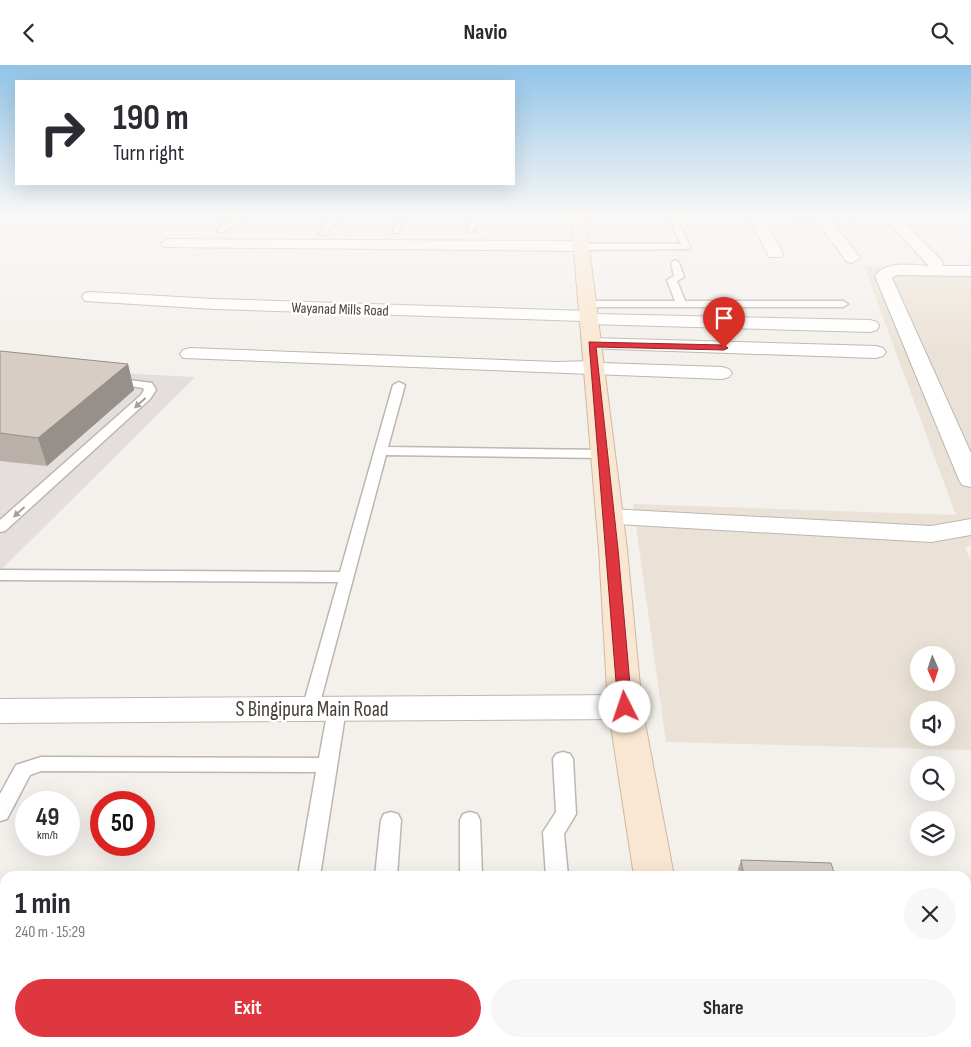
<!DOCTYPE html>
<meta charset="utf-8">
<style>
body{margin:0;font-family:"Sofia Sans Condensed",sans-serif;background:#f7f7f7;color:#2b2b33;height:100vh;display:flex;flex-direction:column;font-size:19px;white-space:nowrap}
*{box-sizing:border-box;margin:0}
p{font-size:16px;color:#7c7c81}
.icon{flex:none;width:28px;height:28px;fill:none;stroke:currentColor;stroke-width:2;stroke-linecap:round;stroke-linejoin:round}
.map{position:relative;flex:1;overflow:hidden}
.side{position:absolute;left:0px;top:806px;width:971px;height:176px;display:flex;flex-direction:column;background:#fff;border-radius:15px 15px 0 0;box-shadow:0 5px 20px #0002}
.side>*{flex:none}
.hud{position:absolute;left:15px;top:15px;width:500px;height:105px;border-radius:0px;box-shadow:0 5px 20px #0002;background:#fff;color:#2b2b33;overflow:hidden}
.needle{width:32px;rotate:177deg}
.controls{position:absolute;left:910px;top:581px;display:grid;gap:10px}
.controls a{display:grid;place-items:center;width:45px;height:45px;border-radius:50%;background:#fff;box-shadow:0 5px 20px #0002;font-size:25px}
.speed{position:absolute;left:15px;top:726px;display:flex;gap:10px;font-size:25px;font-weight:700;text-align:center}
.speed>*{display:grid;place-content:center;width:65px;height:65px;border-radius:50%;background:#fff;box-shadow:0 5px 20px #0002;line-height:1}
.speed small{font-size:12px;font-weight:400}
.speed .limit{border:8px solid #d22;background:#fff;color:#111}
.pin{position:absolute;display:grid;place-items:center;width:42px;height:42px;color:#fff;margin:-51px -21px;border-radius:50% 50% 50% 0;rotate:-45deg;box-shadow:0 0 5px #0007}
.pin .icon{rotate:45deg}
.me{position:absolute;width:55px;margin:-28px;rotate:356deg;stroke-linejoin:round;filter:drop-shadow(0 0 4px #0008)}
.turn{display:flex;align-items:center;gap:18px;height:105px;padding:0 15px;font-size:22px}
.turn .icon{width:65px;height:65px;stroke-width:2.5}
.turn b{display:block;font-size:35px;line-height:42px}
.round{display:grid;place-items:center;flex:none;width:52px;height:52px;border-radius:26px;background:#f7f7f7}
.head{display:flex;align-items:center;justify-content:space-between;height:85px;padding:0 15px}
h1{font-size:30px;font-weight:700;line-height:38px}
.button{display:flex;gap:10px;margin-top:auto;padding:10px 15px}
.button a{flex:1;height:58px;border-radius:30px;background:#e0363f;color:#fff;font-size:20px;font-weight:700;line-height:58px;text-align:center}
.button a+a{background:#f7f7f7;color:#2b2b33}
header{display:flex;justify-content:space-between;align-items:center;height:65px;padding:0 15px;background:#fff;font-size:22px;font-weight:700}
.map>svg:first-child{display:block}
.industrial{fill:#e4dfdd}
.education{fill:#ebe2d7;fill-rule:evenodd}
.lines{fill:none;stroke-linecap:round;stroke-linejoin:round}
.service-casing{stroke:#beb6af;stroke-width:3}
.minor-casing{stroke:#beb6af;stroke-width:2}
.tertiary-casing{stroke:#beb6af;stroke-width:2}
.secondary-casing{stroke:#ceb9a1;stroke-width:2}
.service{fill:#fff;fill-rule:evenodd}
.minor{fill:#fff;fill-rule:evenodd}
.tertiary{fill:#fff;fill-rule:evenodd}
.secondary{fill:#f9e7d1;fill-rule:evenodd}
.wall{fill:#b9b0a9}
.shaded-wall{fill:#96908a}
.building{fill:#d7cdc5;stroke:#96908a}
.oneway{fill:#a3a09c}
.route{fill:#e0363f;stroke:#922329}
.labels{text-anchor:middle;stroke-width:5;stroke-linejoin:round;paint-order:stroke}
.far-street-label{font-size:15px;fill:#47403a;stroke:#fff}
.near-street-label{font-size:21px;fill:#47403a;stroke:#fff}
</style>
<header><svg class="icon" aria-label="back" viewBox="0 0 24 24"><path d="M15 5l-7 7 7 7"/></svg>Navio<svg class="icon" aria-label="search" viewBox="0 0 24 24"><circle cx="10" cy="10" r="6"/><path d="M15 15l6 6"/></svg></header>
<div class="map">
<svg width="971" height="982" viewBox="0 0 971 982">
<rect width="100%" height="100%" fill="#f4f0ec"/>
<!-- industrial -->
<polygon class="industrial" points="0,302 195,312 0,506"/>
<!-- education -->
<path class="education" d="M864 201 971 203V480L965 483 971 495V685L666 677 633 439 956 450ZM919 590H946V618H919ZM919 645H946V672H919Z"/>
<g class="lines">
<defs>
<g id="service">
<polygon points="236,151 246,151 224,167 218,167 218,163"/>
<polygon points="331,151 339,151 326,170 320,170 319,168"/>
<polygon points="399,151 407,151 398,168 392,168"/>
<polygon points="472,151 480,151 475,165 471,167 467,165"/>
<polygon points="668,151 676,151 690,182 689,184 582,185 578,182 582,179 681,179"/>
<polygon points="675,195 679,198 684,212 677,216 685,236 843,236 848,239 843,242 588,242 583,239 588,236 675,236 667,215 674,211 671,198"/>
<polygon points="114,313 152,318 156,325 150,334 5,466 0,467 0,455 141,330 144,325 143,323 110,318 108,316"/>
<polygon points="399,317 405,320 388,382 603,385 609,389 603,393 386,390 317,649 311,651 305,649 302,644 338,517 0,515 0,505 340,507 393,320"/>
<polygon points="337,637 343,639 346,644 320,811 298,811 316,707 41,706 30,710 7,754 0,756 0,729 16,700 41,692 319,693 328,644 331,639"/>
<polygon points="563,687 570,689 573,694 576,749 564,769 568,811 546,811 543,767 556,747 553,694 556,689"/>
<polygon points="391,747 398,749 401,755 397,811 375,811 381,755 384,749"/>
<polygon points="470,747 477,749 480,755 482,811 460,811 460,755 463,749"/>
<rect x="0" y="921" width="5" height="24"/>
</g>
<g id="minor">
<polygon points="748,151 762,151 783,189 781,192 769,192"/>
<path d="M792 151H971V159L905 158 942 196 943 201H971V211L896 210 892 213 971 388V422L962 420 959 415 875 211C886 195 912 200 929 201L888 157 832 156 860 193 852 198 846 196 817 156 799 155Z"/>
<polygon points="169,174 582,176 590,181 582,186 164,182 161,179 164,176"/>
<polygon points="91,227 214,234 589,246 596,249 870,255 877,257 879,261 877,265 870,267 590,259 582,256 214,244 85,236 82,232 85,228"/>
<polygon points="592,273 876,281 883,283 886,287 883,291 876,293 585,283 582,279 585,275"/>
<polygon points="190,283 557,297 594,296 601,298 722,302 729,304 732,308 729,312 722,314 183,293 180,289 183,285"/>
<polygon points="609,444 931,461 971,454 971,470 931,477 600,458 596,452 600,446"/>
</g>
<polygon id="tertiary" points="625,630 637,634 642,642 637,650 625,654 0,658 0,634"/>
<g id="secondary">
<polygon points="571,151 585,151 627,484 642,642 674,811 634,811 608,642 599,484"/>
<polygon points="660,978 706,978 707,982 661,982"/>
</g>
</defs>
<!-- service casing -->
<use href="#service" class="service-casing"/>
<!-- minor casing -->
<use href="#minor" class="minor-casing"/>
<!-- tertiary casing -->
<use href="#tertiary" class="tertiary-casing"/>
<!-- secondary casing -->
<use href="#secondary" class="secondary-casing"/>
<!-- service -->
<use href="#service" class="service"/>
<!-- minor -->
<use href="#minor" class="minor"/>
<!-- tertiary -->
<use href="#tertiary" class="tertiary"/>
<!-- secondary -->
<use href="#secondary" class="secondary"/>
</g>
<!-- wall -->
<g class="wall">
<polygon points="0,286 128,299 134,325 47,401 0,396"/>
<polygon points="741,795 835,811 740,811 738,804"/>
</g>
<!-- shaded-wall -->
<polygon class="shaded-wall" points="128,299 134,325 47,401 38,373"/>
<!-- building -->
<g class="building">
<polygon points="0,286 128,299 38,373 0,368"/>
<polygon points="741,795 831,798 835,811 744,811"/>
</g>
<!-- one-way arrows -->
<defs><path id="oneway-solid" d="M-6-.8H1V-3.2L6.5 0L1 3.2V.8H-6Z" transform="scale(1.25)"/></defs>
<g class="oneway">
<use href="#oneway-solid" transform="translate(140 338) rotate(138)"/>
<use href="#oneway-solid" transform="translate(19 447) rotate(138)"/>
</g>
<!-- sky -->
<linearGradient id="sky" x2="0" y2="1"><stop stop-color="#91c4e8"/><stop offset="0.52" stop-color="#faf8f6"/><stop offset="1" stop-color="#faf8f6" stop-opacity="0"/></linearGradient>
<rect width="971" height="289" fill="url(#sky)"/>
<!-- route -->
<polygon class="route" points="589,277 724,280 728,283 724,285 596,282 618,484 632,642 625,647 618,642"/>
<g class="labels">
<!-- far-street labels -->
<g class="far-street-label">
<text transform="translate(340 244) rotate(2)" y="5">Wayanad Mills Road</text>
</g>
<!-- near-street labels -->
<g class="near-street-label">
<text x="312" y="651">S Bingipura Main Road</text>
</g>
</g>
</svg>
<div class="controls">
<a><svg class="needle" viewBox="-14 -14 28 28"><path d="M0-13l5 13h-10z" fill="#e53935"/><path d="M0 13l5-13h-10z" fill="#7c7c81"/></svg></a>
<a><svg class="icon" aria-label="sound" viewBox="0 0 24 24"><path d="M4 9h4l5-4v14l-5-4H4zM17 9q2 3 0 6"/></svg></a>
<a><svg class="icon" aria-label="search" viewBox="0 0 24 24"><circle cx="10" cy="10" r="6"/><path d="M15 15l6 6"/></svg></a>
<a><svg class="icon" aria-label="layers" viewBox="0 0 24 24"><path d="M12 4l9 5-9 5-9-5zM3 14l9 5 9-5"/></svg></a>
</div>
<div class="speed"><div>49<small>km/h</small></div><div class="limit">50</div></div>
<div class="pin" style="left:724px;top:283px;background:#d93025"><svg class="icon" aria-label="arrive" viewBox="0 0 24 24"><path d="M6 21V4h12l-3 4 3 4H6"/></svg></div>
<svg class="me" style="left:625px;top:642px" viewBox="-20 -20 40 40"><circle r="19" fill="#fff"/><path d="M0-13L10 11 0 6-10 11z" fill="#e0363f"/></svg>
<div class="hud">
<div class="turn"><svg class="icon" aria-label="right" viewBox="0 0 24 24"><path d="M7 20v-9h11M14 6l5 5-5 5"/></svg><div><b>190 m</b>Turn right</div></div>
</div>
<section class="side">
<div class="head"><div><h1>1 min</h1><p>240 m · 15:29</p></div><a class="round"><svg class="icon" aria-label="close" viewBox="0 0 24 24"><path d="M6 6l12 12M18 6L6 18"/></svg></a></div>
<div class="button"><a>Exit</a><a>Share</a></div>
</section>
</div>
